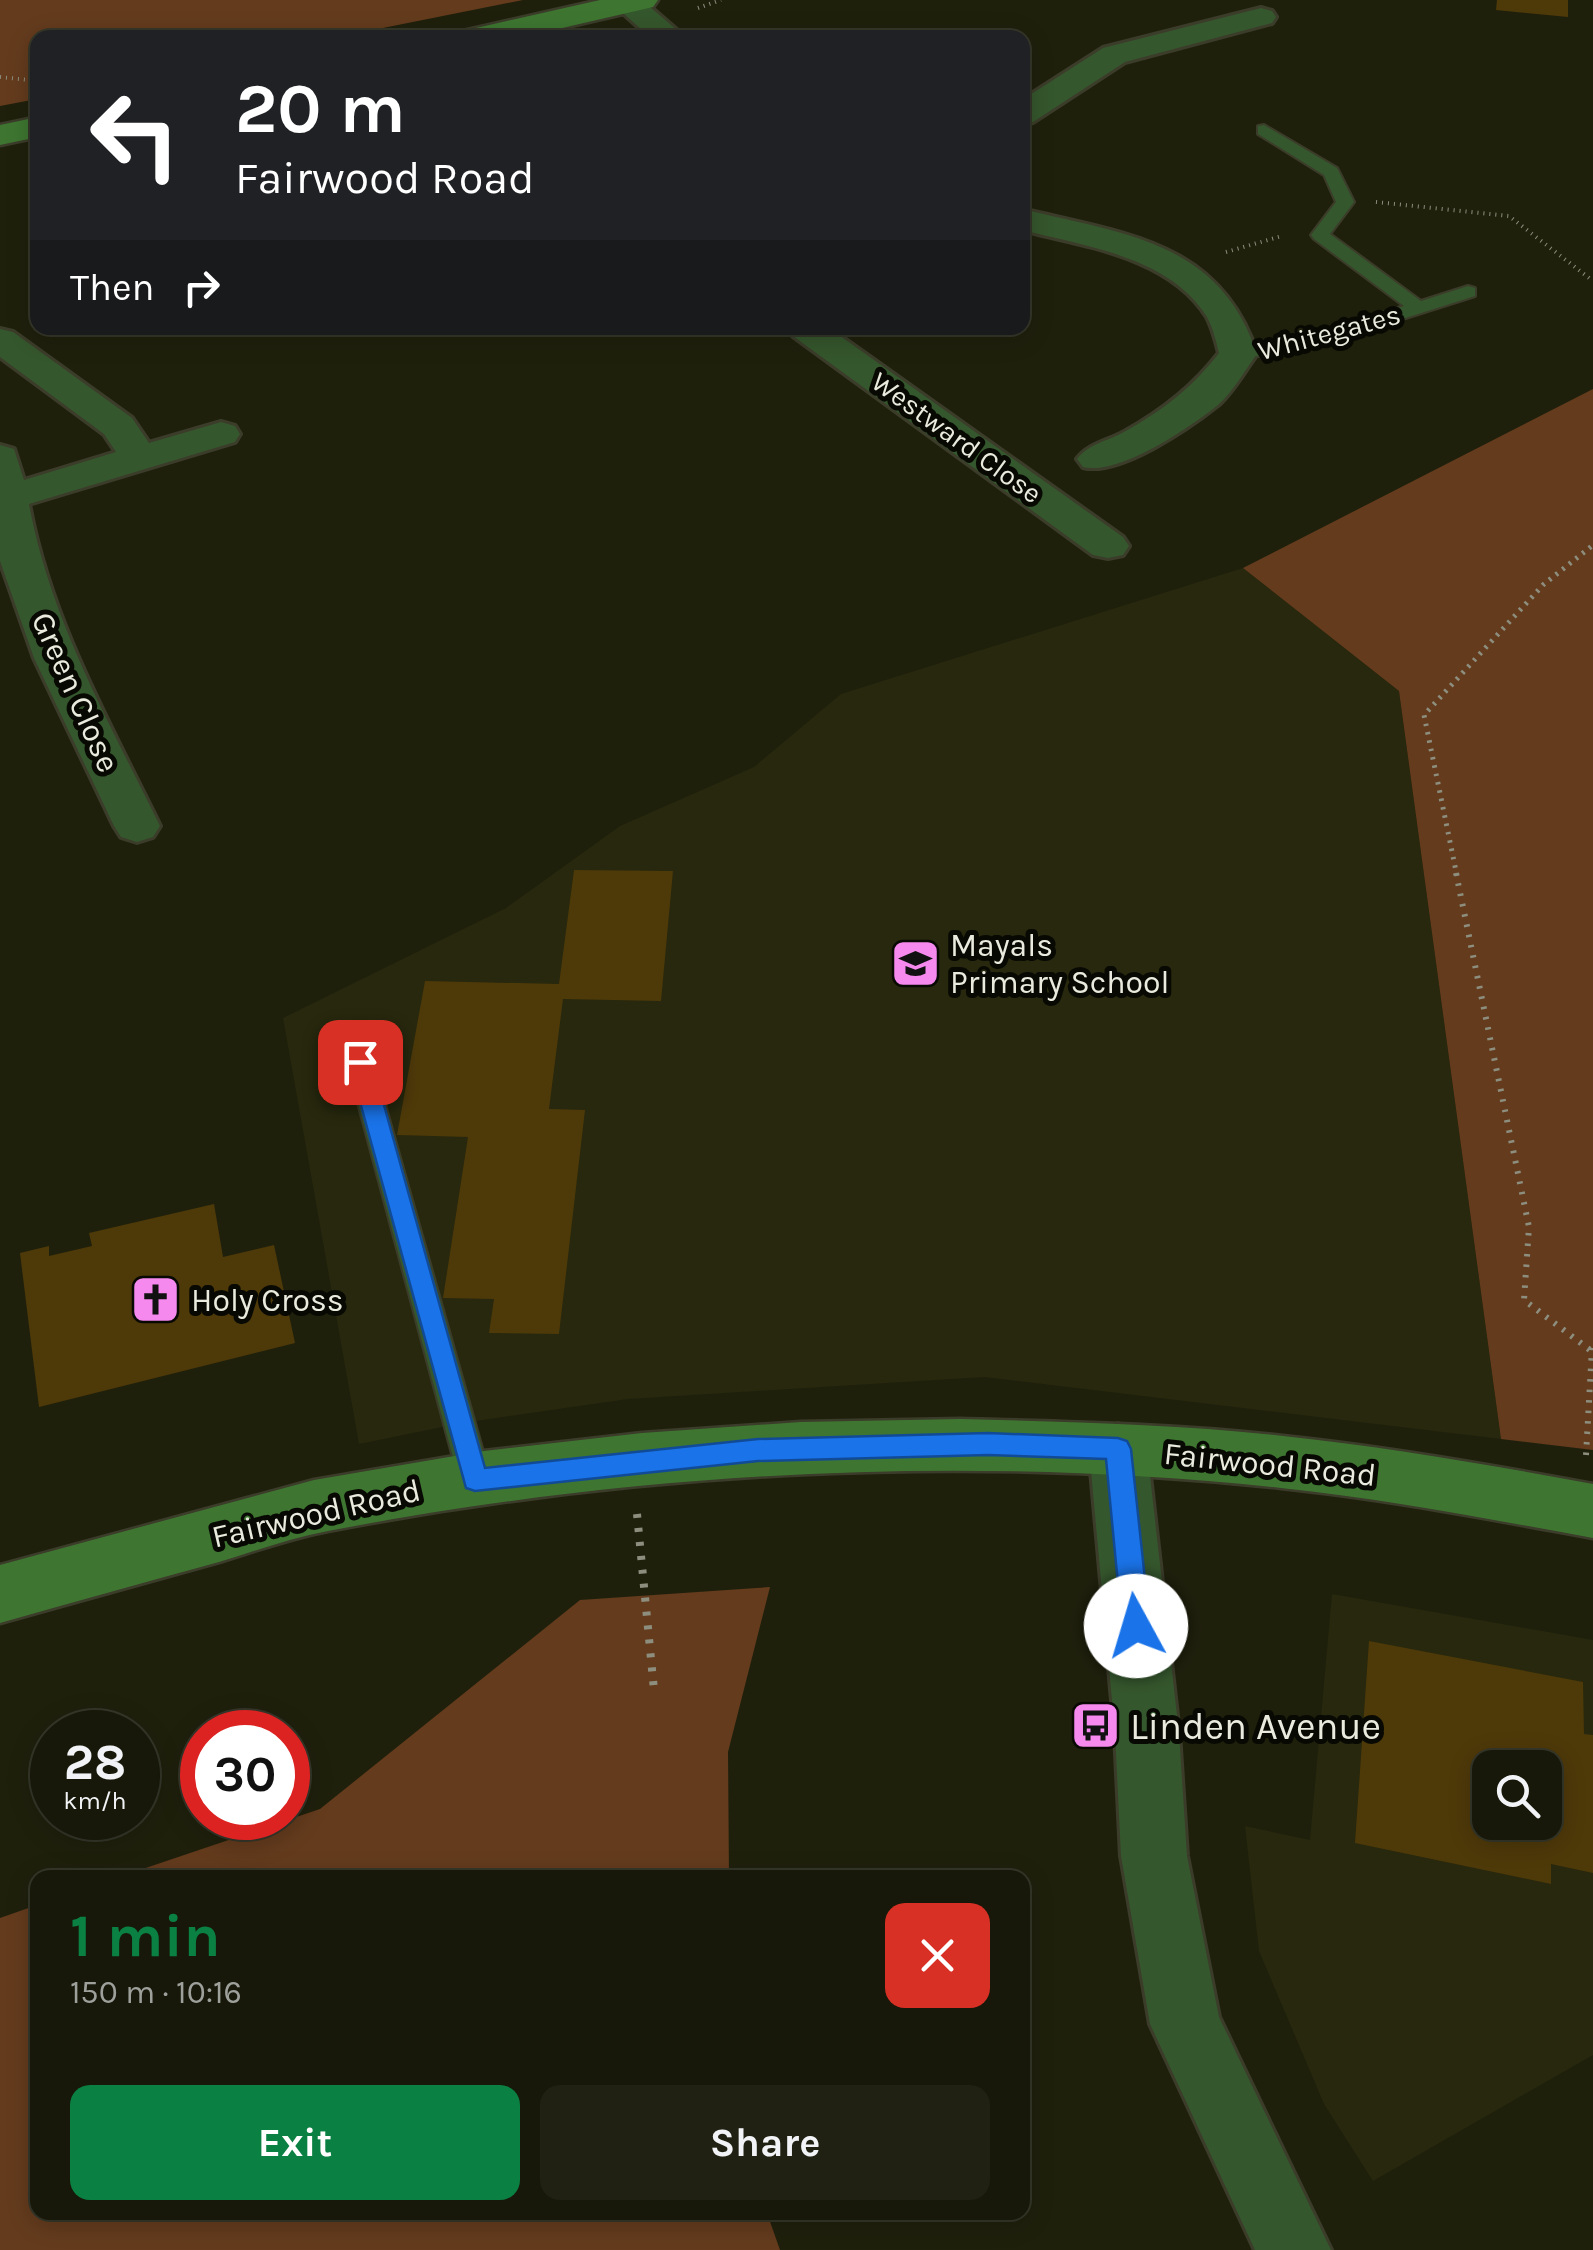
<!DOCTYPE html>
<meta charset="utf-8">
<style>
body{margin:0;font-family:Karla,sans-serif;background:#202112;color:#f1f3f6;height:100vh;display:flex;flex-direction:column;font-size:38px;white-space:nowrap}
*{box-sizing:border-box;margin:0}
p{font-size:32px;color:#9ea09c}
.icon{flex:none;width:55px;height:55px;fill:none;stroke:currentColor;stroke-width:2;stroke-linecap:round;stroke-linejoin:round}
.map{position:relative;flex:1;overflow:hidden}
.sheet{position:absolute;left:30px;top:1870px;width:1000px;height:350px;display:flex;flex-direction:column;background:#171809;border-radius:20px;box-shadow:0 5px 25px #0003,0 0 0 2px #36372a}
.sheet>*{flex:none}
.banner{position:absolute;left:30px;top:30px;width:1000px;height:305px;border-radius:20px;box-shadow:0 5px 25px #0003,0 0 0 2px #36372a;background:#202124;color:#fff;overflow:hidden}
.fabs{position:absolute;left:1472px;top:1750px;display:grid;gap:20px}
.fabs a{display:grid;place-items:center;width:90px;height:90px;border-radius:20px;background:#171809;box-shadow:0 5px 25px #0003,0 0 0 2px #36372a;font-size:50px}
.speed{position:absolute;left:30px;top:1710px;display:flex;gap:20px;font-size:50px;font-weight:700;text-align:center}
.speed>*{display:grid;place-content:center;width:130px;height:130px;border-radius:50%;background:#171809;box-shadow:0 5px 25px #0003,0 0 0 2px #36372a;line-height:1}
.speed small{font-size:25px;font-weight:400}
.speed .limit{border:15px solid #d22;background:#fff;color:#111}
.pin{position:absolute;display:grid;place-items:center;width:85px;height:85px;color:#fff;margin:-42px;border-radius:20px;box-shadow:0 5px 15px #0006}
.me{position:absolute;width:110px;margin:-55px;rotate:354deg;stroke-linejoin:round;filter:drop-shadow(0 0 8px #0008)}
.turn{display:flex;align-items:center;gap:35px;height:210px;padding:0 40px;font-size:45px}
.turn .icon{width:130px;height:130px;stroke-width:2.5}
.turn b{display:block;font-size:70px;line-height:85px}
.then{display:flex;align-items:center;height:95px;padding:0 40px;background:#0003;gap:20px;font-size:38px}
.round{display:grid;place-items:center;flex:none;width:105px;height:105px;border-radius:20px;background:#202112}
.headline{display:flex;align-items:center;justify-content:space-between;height:170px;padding:0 40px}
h1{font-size:60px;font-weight:700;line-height:75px;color:#0b8043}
.button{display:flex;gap:20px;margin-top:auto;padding:20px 40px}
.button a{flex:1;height:115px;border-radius:20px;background:#0b8043;color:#fff;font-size:40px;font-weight:700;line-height:115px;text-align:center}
.button a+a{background:#202112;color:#f1f3f6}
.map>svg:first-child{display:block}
.built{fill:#27280d;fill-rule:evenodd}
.green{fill:#643b1d}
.building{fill:#4e3909;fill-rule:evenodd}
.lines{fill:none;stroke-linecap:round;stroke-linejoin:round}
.lane-casing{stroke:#3b3c29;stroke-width:4}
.street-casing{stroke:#3b3c29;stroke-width:6}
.secondary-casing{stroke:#3b3c29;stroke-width:5}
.path-far3{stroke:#8d8e7e;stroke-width:4;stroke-dasharray:1 5;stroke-linecap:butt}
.path-far2{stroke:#8d8e7e;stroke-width:5;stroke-dasharray:2.5 6;stroke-linecap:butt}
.path-far1{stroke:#8d8e7e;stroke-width:6;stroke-dasharray:2.5 8;stroke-linecap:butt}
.path{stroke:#8d8e7e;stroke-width:8;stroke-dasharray:4 10;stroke-linecap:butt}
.lane{fill:#35572d;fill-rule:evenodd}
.street{fill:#35572d;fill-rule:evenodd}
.secondary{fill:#3e7631;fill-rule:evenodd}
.route{fill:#1a73e8;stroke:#114b97;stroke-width:2.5}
.labels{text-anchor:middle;stroke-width:10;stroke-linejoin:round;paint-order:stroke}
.far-street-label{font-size:28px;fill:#eaebde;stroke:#080903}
.street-label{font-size:32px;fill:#eaebde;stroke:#080903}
.poi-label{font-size:32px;fill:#eaebde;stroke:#080903;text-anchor:start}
.near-poi-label{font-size:38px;fill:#eaebde;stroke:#080903;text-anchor:start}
</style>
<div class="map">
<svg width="1593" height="2250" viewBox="0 0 1593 2250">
<rect width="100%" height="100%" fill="#1f200c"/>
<!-- built -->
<g class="built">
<polygon points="1243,568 1399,691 1501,1439 984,1377 628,1399 462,1423 359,1444 283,1018 506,908 620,826 754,767 841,694"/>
<path d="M1332 1594 1593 1640V2055L1373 2181 1324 2104 1259 1951 1245 1826 1310 1840ZM1490 1768H1545V1822H1490Z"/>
</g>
<!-- green -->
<g class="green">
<polygon points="0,0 523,0 338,37 38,38 37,99 0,106"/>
<polygon points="1593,389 1593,1450 1501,1439 1399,691 1243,568"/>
<polygon points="770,1587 728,1752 729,1877 119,1877 320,1809 580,1600"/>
<polygon points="37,1905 38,2212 767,2213 780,2250 0,2250 0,1918"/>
</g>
<!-- building -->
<g class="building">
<polygon points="1497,0 1568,0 1568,17 1496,10"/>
<polygon points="574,870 673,871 661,1001 563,999 549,1109 585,1110 559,1334 489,1333 494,1299 443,1298 468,1137 397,1135 425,981 559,984"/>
<polygon points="214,1204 223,1257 274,1245 295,1343 39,1407 20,1253 49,1246 49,1256 92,1246 89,1233"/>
<path d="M1369 1641 1583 1682 1584 1734 1593 1735V1873L1551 1864V1884L1355 1843ZM1490 1768H1545V1822H1490Z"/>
</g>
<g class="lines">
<defs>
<g id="lane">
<polygon points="1264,125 1337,168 1354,202 1330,234 1421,301 1468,286 1475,288 1475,296 1295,353 1231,358 1231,350 1286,343 1404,306 1314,239 1311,235 1336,202 1324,175 1258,134 1258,126"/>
<polygon points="360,1052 369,1055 373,1062 491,1480 486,1489 475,1493 464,1489 459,1480 347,1062 351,1055"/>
</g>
<g id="street">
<polygon points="616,0 642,0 686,38 651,38 613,4"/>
<polygon points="1261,8 1272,11 1276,17 1272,23 1125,62 1033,122 1022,125 1022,100 1103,48"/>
<path d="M1022 209C1124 234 1220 241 1257 354 1245 370 1233 392 1218 405 1189 428 1119 476 1083 467L1077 459C1088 444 1108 441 1124 432 1162 411 1193 387 1219 353 1216 341 1213 328 1207 317 1170 257 1085 246 1022 230Z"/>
<polygon points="788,328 829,328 1123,537 1129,546 1123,555 1108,558 1093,555 793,336"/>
<path d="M0 329 13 332 132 418 149 443 221 422 235 426 240 434 235 442 29 504C50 619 109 722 160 826L153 837 137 842 121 837 114 826 34 658 0 561V445L14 449 24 480 116 452 104 434 0 357Z"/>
<polygon points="1118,1424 1139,1431 1147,1449 1179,1733 1187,1856 1219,2017 1331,2250 1255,2250 1150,2024 1121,1856 1115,1733 1089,1449 1097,1431"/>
</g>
<g id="secondary">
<polygon points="600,0 658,0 653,7 519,38 458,38 463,31"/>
<polygon points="38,117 38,137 0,145 0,125"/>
<path d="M961 1419C1068 1422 1176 1424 1283 1436 1387 1447 1490 1465 1593 1484V1538C1489 1519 1386 1499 1281 1488 964 1454 640 1471 328 1531 291 1538 255 1551 219 1562 146 1582 73 1602 0 1623V1565L314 1480 484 1451 642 1433 801 1422Z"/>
</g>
</defs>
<!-- lane casing -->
<use href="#lane" class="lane-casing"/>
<!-- street casing -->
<use href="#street" class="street-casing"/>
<!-- secondary casing -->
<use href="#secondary" class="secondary-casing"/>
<!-- path-far3 -->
<g class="path-far3">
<polyline points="698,8 721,0"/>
<polyline points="405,38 433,32"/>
<polyline points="0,77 38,81"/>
<polyline points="1376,202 1509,216 1593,281"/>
<polyline points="1226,252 1282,236"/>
</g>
<!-- path-far2 -->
<polyline class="path-far2" points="1457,876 1424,715 1543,585 1593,545"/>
<!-- path-far1 -->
<g class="path-far1">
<polyline points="1456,873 1529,1227 1524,1300 1590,1350"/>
<polyline points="1586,1455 1592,1348"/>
</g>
<!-- path -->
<polyline class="path" points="637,1514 654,1690"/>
<!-- lane -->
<use href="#lane" class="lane"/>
<!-- street -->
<use href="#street" class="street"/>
<!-- secondary -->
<use href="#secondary" class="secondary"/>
</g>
<!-- route -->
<polygon class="route" points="360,1054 372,1062 485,1468 758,1439 988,1433 1118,1438 1127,1441 1131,1449 1150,1626 1146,1635 1136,1638 1126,1635 1122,1626 1106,1459 988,1455 758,1461 475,1491 466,1488 349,1062"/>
<!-- icons -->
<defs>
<symbol id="school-square" viewBox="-11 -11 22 22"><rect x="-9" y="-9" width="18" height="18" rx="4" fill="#f689ed" stroke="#080903"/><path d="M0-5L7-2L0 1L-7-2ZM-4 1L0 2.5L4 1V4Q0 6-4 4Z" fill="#111"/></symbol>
<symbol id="church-square" viewBox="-11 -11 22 22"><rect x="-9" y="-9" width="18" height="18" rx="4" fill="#f689ed" stroke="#080903"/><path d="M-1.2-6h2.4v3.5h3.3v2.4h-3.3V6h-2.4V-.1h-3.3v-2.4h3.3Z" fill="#111"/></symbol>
<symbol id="bus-square" viewBox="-11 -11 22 22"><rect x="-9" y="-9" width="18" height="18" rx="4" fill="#f689ed" stroke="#080903"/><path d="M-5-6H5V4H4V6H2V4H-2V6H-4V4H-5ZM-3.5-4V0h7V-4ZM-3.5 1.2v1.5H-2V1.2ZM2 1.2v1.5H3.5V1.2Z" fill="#111"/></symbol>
</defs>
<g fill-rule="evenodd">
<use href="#school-square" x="888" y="936" width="55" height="55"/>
<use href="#church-square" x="128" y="1272" width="55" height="55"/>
<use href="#bus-square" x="1068" y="1698" width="55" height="55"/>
</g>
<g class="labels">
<!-- far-street labels -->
<g class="far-street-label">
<text transform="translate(1329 332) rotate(-15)" y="10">Whitegates</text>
<text transform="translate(957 437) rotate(36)" y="10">Westward Close</text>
</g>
<!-- street labels -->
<g class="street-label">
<text transform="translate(76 692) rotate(66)" y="11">Green Close</text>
<text transform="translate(1270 1464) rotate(6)" y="11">Fairwood Road</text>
<text transform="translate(316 1513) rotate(-13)" y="11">Fairwood Road</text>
</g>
<!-- poi labels -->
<g class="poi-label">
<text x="950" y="956">Mayals<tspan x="950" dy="37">Primary School</tspan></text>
<text x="191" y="1311">Holy Cross</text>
</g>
<!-- near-poi labels -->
<g class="near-poi-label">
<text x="1130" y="1739">Linden Avenue</text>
</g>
</g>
</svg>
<div class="fabs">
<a><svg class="icon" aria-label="search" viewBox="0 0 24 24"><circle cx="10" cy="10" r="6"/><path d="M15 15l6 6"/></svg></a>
</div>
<div class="speed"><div>28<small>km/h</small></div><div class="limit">30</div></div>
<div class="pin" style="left:360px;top:1062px;background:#d93025"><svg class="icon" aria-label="arrive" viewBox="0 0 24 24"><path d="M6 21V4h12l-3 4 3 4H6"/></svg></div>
<svg class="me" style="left:1136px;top:1626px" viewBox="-20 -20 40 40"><circle r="19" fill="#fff"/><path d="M0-13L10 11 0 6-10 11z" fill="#1a73e8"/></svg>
<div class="banner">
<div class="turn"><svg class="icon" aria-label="left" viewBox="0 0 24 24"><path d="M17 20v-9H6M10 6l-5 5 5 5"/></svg><div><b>20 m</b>Fairwood Road</div></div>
<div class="then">Then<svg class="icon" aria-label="right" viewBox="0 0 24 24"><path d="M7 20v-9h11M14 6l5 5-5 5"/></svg></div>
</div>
<section class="sheet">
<div class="headline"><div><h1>1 min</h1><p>150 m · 10:16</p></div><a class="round" style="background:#d93025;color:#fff"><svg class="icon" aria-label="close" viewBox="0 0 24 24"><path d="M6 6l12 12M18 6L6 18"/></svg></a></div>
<div class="button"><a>Exit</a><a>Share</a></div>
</section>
</div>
